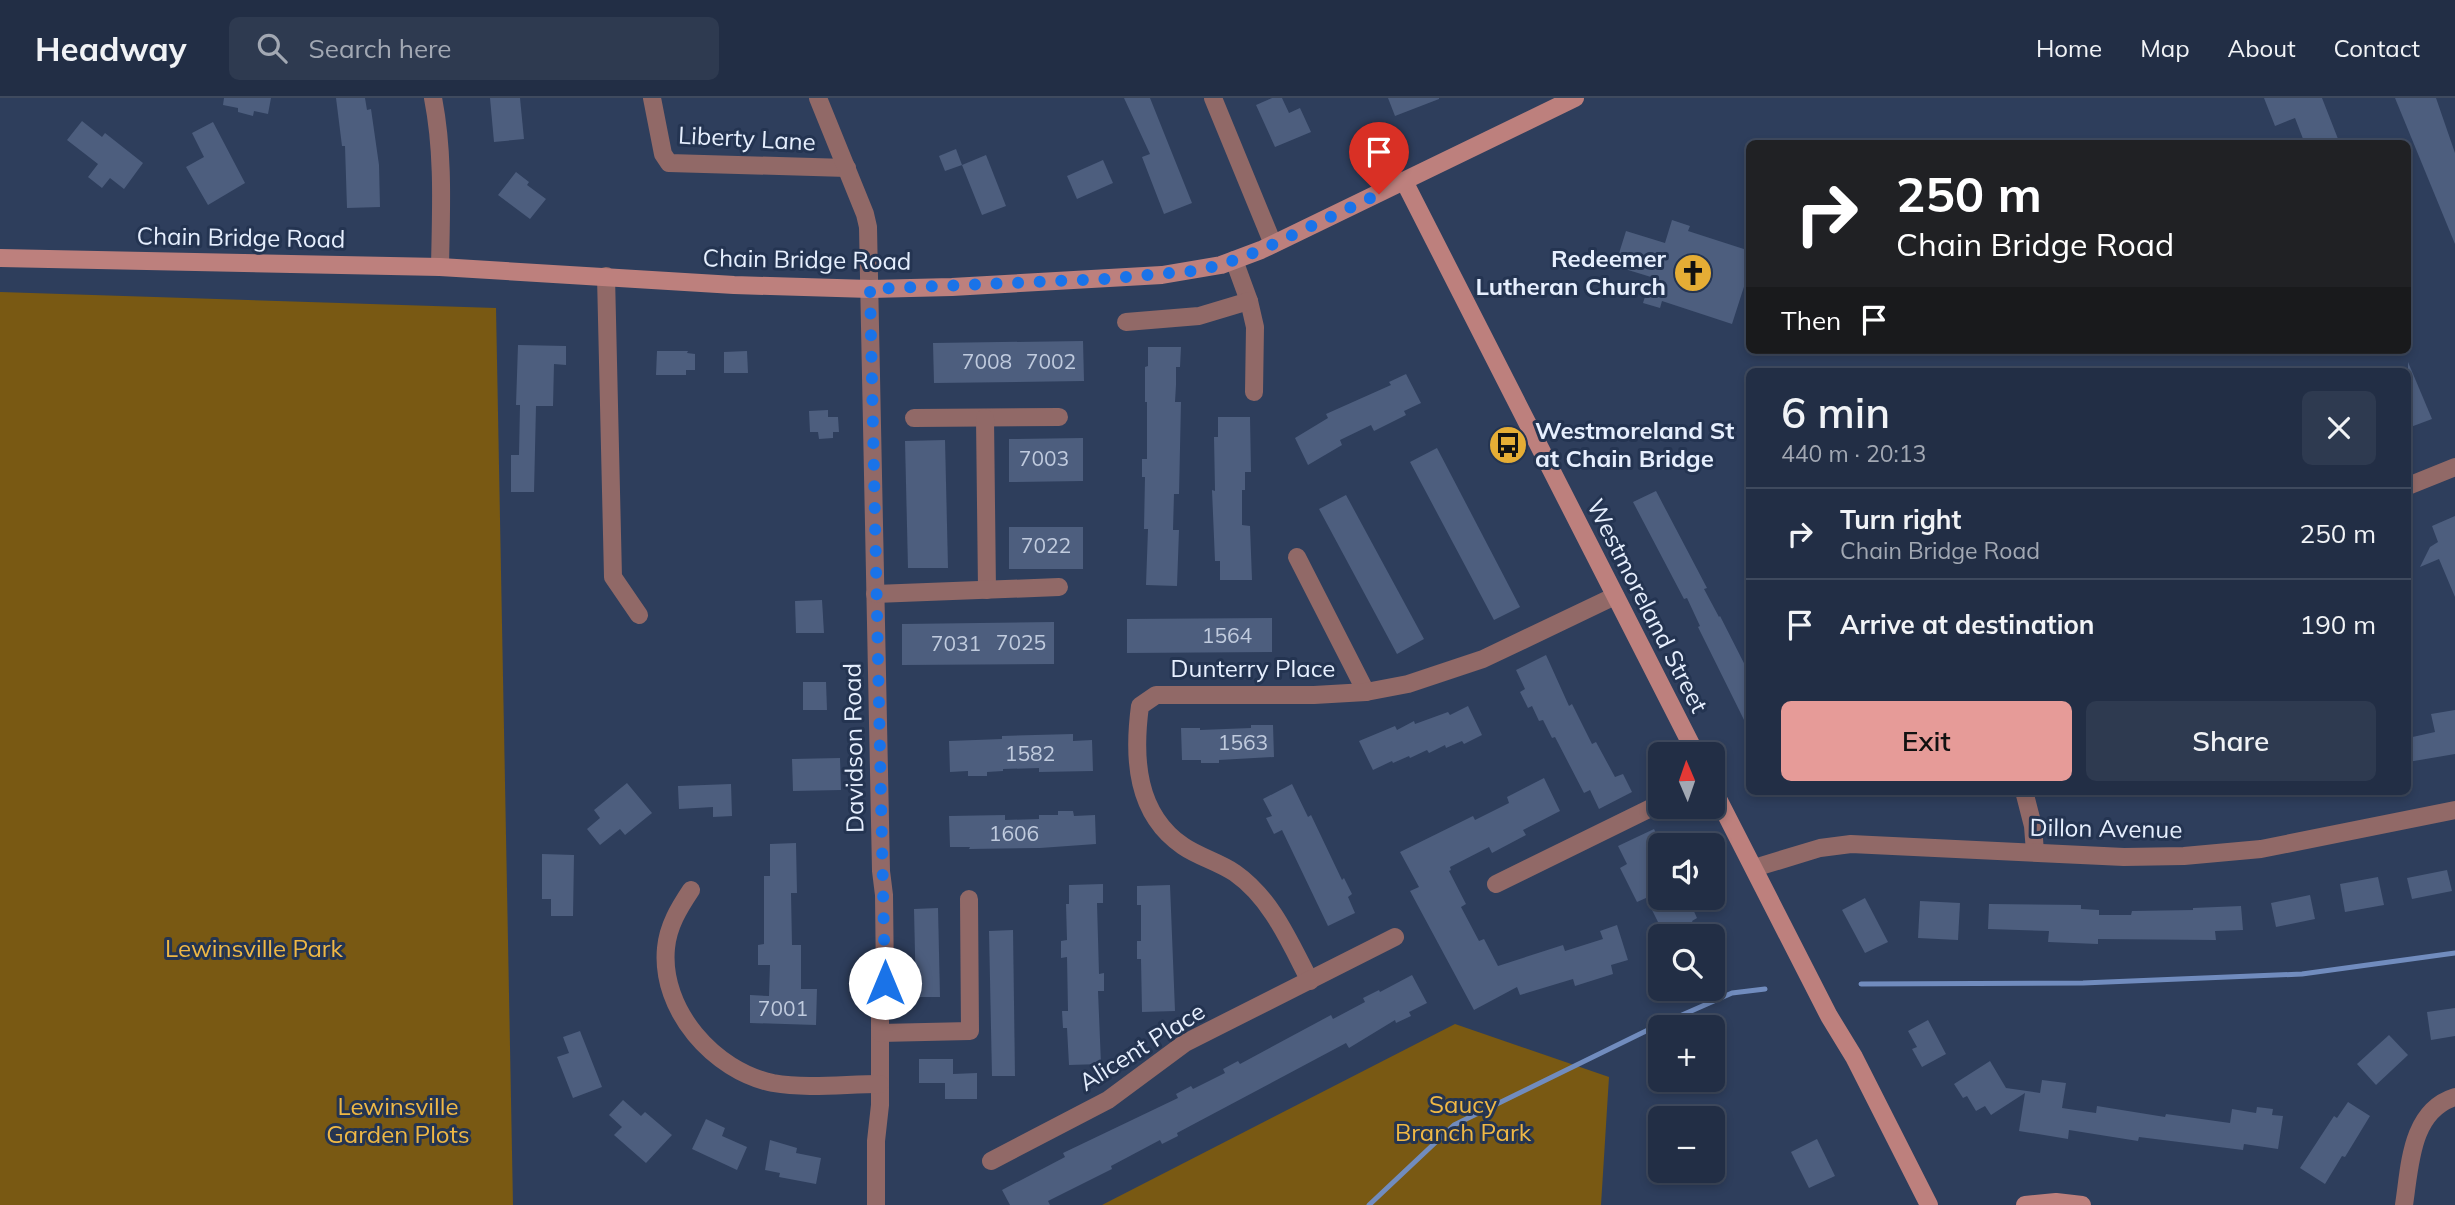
<!DOCTYPE html>
<meta charset="utf-8">
<style>
body{margin:0;font-family:Mulish,sans-serif;background:#2e3a50;color:#f1f3f6;height:100vh;display:flex;flex-direction:column;font-size:26px;white-space:nowrap}
*{box-sizing:border-box;margin:0}
p{font-size:23px;color:#a2a8b3}
.icon{flex:none;width:38px;height:38px;fill:none;stroke:currentColor;stroke-width:2;stroke-linecap:round;stroke-linejoin:round}
.map{position:relative;flex:1;overflow:hidden}
.drawer{position:absolute;left:1746px;top:270px;width:665px;height:427px;display:flex;flex-direction:column;background:#222e45;border-radius:10px;box-shadow:0 4px 10px #0003,0 0 0 2px #3f4a5e}
.drawer>*{flex:none}
.hud{position:absolute;left:1746px;top:42px;width:665px;height:214px;border-radius:10px;box-shadow:0 4px 10px #0003,0 0 0 2px #3f4a5e;background:#202124;color:#fff;overflow:hidden}
.needle{width:46px;rotate:358deg}
.tools{position:absolute;left:1648px;top:644px;display:grid;gap:14px}
.tools a{display:grid;place-items:center;width:77px;height:77px;border-radius:10px;background:#222e45;box-shadow:0 4px 10px #0003,0 0 0 2px #3f4a5e;font-size:35px}
.pin{position:absolute;display:grid;place-items:center;width:60px;height:60px;color:#fff;margin:-72px -30px;border-radius:50% 50% 50% 0;rotate:-45deg;box-shadow:0 0 7px #0007}
.pin .icon{rotate:45deg}
.me{position:absolute;width:77px;margin:-38px;rotate:0deg;stroke-linejoin:round;filter:drop-shadow(0 0 5px #0008)}
.turn{display:flex;align-items:center;gap:24px;height:147px;padding:0 35px;font-size:32px}
.turn .icon{width:91px;height:91px;stroke-width:2.5}
.turn b{display:block;font-size:49px;line-height:60px}
.then{display:flex;align-items:center;height:66px;padding:0 35px;background:#0003;gap:14px;font-size:26px}
.round{display:grid;place-items:center;flex:none;width:74px;height:74px;border-radius:10px;background:#2e3a50}
.headline{display:flex;align-items:center;justify-content:space-between;height:119px;padding:0 35px}
h1{font-size:42px;font-weight:600;line-height:52px}
.action{display:flex;gap:14px;margin-top:auto;padding:14px 35px}
.action a{flex:1;height:80px;border-radius:10px;background:#e69b98;color:#111;font-size:28px;font-weight:600;line-height:80px;text-align:center}
.action a+a{background:#2e3a50;color:#f1f3f6}
ul{padding:0;list-style:none}
li{display:flex;align-items:center;gap:21px;height:91px;padding:0 35px;border-top:2px solid #3f4a5e}
li div{flex:1}
li b{display:block;font-size:26px}
li em{font-style:normal}
header{display:flex;align-items:center;gap:42px;box-sizing:border-box;height:98px;padding:0 35px;background:#222e45;border-bottom:2px solid #3f4a5e}
header strong{font-size:33px}
nav{display:flex;gap:38px;margin-inline-start:auto;font-size:24px}
.search{width:490px;height:63px;background:#2e3a50;display:flex;align-items:center;gap:18px;box-sizing:border-box;padding:0 24px;border-radius:10px;color:#a2a8b3;font-size:26px}
.map>svg:first-child{display:block}
.green{fill:#795913}
.lines{fill:none;stroke-linecap:round;stroke-linejoin:round}
.stream{stroke:#718cbe;stroke-width:5}
.building{fill:#4d5e7e}
.street{stroke:#916967;stroke-width:18}
.secondary{stroke:#bd807d;stroke-width:18}
.route{stroke:#1a73e8;stroke-width:12;stroke-dasharray:0 21.6}
.labels{text-anchor:middle;stroke-width:6;stroke-linejoin:round;paint-order:stroke}
.number-label{font-size:21px;fill:#c0cbde}
.street-label{font-size:24px;fill:#e6effe;stroke:#243451}
.poi-label{font-size:24px;font-weight:bold;fill:#e6effe;stroke:#243451;text-anchor:end}
.park-label{font-size:24px;fill:#efb845;stroke:#243451}
</style>
<header>
<strong>Headway</strong>
<div class="search"><svg class="icon" aria-label="search" viewBox="0 0 24 24"><circle cx="10" cy="10" r="6"/><path d="M15 15l6 6"/></svg>Search here</div>
<nav><a>Home</a><a>Map</a><a>About</a><a>Contact</a></nav>
</header>
<div class="map">
<svg width="2455" height="1107" viewBox="0 0 2455 1107">
<rect width="100%" height="100%" fill="#2e3e5c"/>
<!-- green -->
<g class="green">
<polygon points="0,194 496,210 513,1107 0,1107"/>
<polygon points="1455,926 1609,979 1601,1107 1102,1107"/>
</g>
<g class="lines">
<!-- stream -->
<g class="stream">
<polyline points="1861,886 2083,885 2302,876 2455,855"/>
<polyline points="1369,1107 1454,1027 1648,932 1732,895 1765,891"/>
</g>
</g>
<!-- building -->
<g class="building">
<polygon points="224,0 271,0 268,16 254,13 253,18 238,14 238,10 223,7"/>
<polygon points="336,0 365,0 367,12 371,11 379,67 380,109 347,110 345,48 342,48"/>
<polygon points="490,0 520,0 524,41 494,44"/>
<polygon points="1124,0 1150,0 1192,105 1164,116 1142,59 1150,56"/>
<polygon points="1272,0 1282,0 1289,15 1300,10 1311,34 1275,49 1256,7"/>
<polygon points="1388,0 1439,0 1439,1 1395,18"/>
<polygon points="2264,0 2322,0 2340,46 2305,46 2295,20 2275,28"/>
<polygon points="2395,0 2436,0 2455,55 2455,146"/>
<polygon points="82,23 102,39 105,35 143,65 124,91 110,80 102,90 88,79 98,66 67,42"/>
<polygon points="213,24 245,85 208,107 186,69 204,59 192,35"/>
<polygon points="956,51 962,67 945,73 939,58"/>
<polygon points="986,57 1006,108 982,117 962,67"/>
<polygon points="1103,62 1113,85 1077,101 1067,78"/>
<polygon points="516,74 529,84 527,87 546,101 530,121 498,97"/>
<polygon points="1672,122 1690,128 1688,133 1750,153 1750,170 1732,226 1662,203 1660,210 1643,205 1651,179 1615,168 1626,133 1665,145"/>
<polygon points="1083,243 1084,283 934,285 933,245"/>
<polygon points="518,247 566,248 566,267 554,266 553,308 536,308 534,394 511,394 511,357 519,357 520,307 516,307"/>
<polygon points="1148,249 1181,249 1180,269 1176,269 1176,287 1175,304 1181,304 1179,396 1174,396 1173,432 1179,432 1177,488 1146,487 1148,431 1144,431 1145,379 1142,379 1142,361 1147,361 1147,304 1145,304 1145,269 1148,268"/>
<polygon points="657,253 688,253 687,255 695,256 695,272 686,272 686,277 656,277"/>
<polygon points="747,253 748,275 724,275 724,254"/>
<polygon points="2408,264 2432,321 2408,330"/>
<polygon points="1406,276 1421,305 1404,313 1406,317 1374,333 1371,327 1340,342 1342,347 1308,367 1295,340 1328,320 1326,316 1391,287 1389,284"/>
<polygon points="828,312 828,319 838,319 839,334 833,334 833,340 819,341 818,334 810,334 809,313"/>
<polygon points="1218,319 1250,319 1251,374 1245,374 1245,392 1242,392 1242,427 1250,428 1252,482 1220,482 1220,463 1215,463 1212,392 1215,393 1214,339 1218,339"/>
<polygon points="1083,340 1083,383 1009,384 1009,341"/>
<polygon points="945,342 948,470 908,470 905,343"/>
<polygon points="1437,350 1520,509 1494,522 1410,364"/>
<polygon points="1656,393 1707,490 1704,491 1719,519 1720,518 1750,577 1750,634 1698,529 1700,528 1687,500 1684,501 1633,404"/>
<polygon points="1346,397 1424,541 1397,556 1319,411"/>
<polygon points="2455,418 2455,499 2439,461 2420,469 2430,449 2438,444 2432,428"/>
<rect x="1009" y="429" width="74" height="42"/>
<polygon points="822,502 824,535 796,535 795,503"/>
<polygon points="1272,520 1272,554 1127,555 1127,521"/>
<polygon points="1054,524 1054,566 902,567 902,526"/>
<polygon points="1546,557 1569,608 1572,606 1592,646 1596,644 1615,679 1623,676 1632,694 1599,711 1590,692 1584,695 1555,639 1552,640 1543,622 1539,623 1532,608 1528,610 1520,594 1525,591 1516,572"/>
<polygon points="803,584 826,584 827,612 803,612"/>
<polygon points="1468,608 1482,637 1464,646 1462,643 1446,650 1445,647 1429,655 1427,652 1410,660 1409,658 1393,665 1392,663 1373,672 1359,643 1395,628 1397,632 1414,623 1415,626 1448,614 1450,617"/>
<polygon points="2455,612 2455,656 2408,664 2408,640 2435,634 2431,616"/>
<polygon points="1251,627 1273,627 1274,659 1219,662 1219,665 1201,665 1201,662 1182,662 1181,630 1200,630 1200,632 1251,630"/>
<polygon points="1073,636 1073,643 1092,642 1093,673 1039,674 1039,670 1003,671 1003,673 987,674 987,678 968,678 968,673 950,674 949,643 1002,641 1002,638"/>
<polygon points="840,660 841,692 793,693 792,661"/>
<polygon points="1544,680 1560,713 1523,732 1526,737 1492,755 1489,749 1450,769 1451,772 1449,773 1466,806 1461,809 1479,843 1484,841 1498,868 1563,847 1565,853 1603,841 1600,833 1617,827 1628,862 1611,867 1613,876 1575,888 1573,881 1520,897 1517,889 1474,912 1410,793 1419,789 1400,754 1473,718 1475,722 1509,705 1507,699"/>
<polygon points="627,685 652,715 625,737 620,731 600,747 587,731 600,720 594,712"/>
<polygon points="731,686 732,718 713,719 713,709 679,711 678,688"/>
<polygon points="1292,686 1308,719 1311,717 1342,782 1344,780 1352,796 1348,799 1355,815 1328,828 1282,732 1274,736 1266,720 1272,718 1263,701"/>
<polygon points="1058,713 1073,713 1074,718 1095,717 1096,746 1040,750 969,751 970,749 950,749 949,718 1005,717 1005,722 1039,721 1039,717 1058,717"/>
<polygon points="1654,731 1661,746 1661,800 1688,800 1697,820 1692,823 1699,838 1665,838 1646,800 1637,804 1620,770 1627,766 1618,748"/>
<polygon points="796,745 797,795 791,795 792,847 801,847 801,891 817,891 816,927 750,925 750,897 769,898 770,867 758,867 758,847 764,846 764,778 770,778 770,746"/>
<polygon points="542,756 574,757 573,818 551,818 551,801 542,801"/>
<polygon points="2447,772 2452,793 2412,801 2407,780"/>
<polygon points="2378,779 2384,807 2345,814 2340,786"/>
<polygon points="1103,786 1103,805 1097,805 1099,876 1104,875 1104,893 1098,893 1101,966 1069,967 1067,930 1063,930 1062,913 1068,913 1067,859 1061,860 1061,843 1067,842 1066,806 1069,806 1069,787"/>
<polygon points="1170,787 1175,913 1142,914 1141,861 1137,861 1137,843 1141,843 1141,807 1137,807 1137,788"/>
<polygon points="2310,797 2315,821 2276,829 2271,805"/>
<polygon points="1865,800 1888,844 1865,855 1842,812"/>
<polygon points="1920,803 1960,805 1958,842 1918,840"/>
<polygon points="1989,806 2081,807 2081,811 2099,812 2099,817 2131,817 2132,813 2193,812 2193,810 2241,808 2243,832 2215,833 2216,842 2098,841 2098,846 2048,844 2049,833 1988,831"/>
<polygon points="938,810 940,899 916,899 914,811"/>
<polygon points="1013,832 1015,978 992,978 989,833"/>
<polygon points="1412,877 1427,905 1409,914 1411,918 1396,925 1395,922 1349,950 1346,945 1192,1027 1177,1035 1178,1038 1162,1046 1160,1042 1128,1059 1111,1068 1112,1071 1048,1103 1050,1107 1010,1107 1002,1092 1065,1059 1063,1055 1178,1000 1176,996 1191,988 1193,991 1225,975 1223,971 1238,963 1240,966 1331,917 1333,921 1365,904 1363,900 1379,892 1380,894"/>
<polygon points="2455,910 2455,938 2431,942 2427,914"/>
<polygon points="1928,922 1946,956 1922,969 1912,951 1917,949 1908,933"/>
<polygon points="580,933 602,989 573,1000 557,959 569,955 563,939"/>
<polygon points="2389,937 2408,957 2376,987 2357,966"/>
<polygon points="919,961 953,961 953,976 977,975 977,1001 945,1001 945,985 919,985"/>
<polygon points="1990,963 2006,990 2040,995 2042,982 2066,985 2062,1010 2096,1015 2097,1008 2165,1019 2166,1016 2230,1025 2232,1011 2256,1015 2257,1009 2273,1011 2272,1017 2283,1018 2278,1051 2244,1046 2243,1052 2139,1039 2138,1043 2069,1032 2068,1041 2019,1033 2025,995 1991,1017 1985,1008 1976,1013 1967,998 1963,1000 1954,986"/>
<polygon points="623,1002 641,1018 645,1014 672,1037 646,1065 614,1037 622,1029 609,1017"/>
<polygon points="2348,1004 2370,1018 2345,1059 2342,1058 2325,1086 2300,1070 2334,1018 2337,1020"/>
<polygon points="706,1021 725,1030 722,1038 747,1049 737,1072 692,1051"/>
<polygon points="1817,1041 1835,1078 1809,1090 1791,1054"/>
<polygon points="770,1042 797,1050 796,1055 821,1060 816,1086 779,1079 780,1075 765,1072"/>
</g>
<g class="lines">
<!-- street -->
<g class="street">
<path d="M433 0C444 56 441 112 440 169"/>
<polyline points="652,0 663,56 669,65 847,70"/>
<polyline points="818,0 865,116 868,129 881,773 884,797 885,885 880,905 880,1007 876,1043 876,1107"/>
<polyline points="1213,0 1273,146"/>
<polyline points="1234,162 1249,203 1255,229 1254,294"/>
<polyline points="606,178 613,479 639,517"/>
<polyline points="1126,224 1199,218 1249,203"/>
<polyline points="914,320 1059,319"/>
<polyline points="985,320 987,492"/>
<polyline points="2408,388 2455,369"/>
<polyline points="1297,459 1366,594"/>
<polyline points="875,496 1059,489"/>
<polyline points="2024,693 2033,728 2035,754"/>
<polyline points="1754,770 1820,750 1851,746 2124,759 2184,758 2261,751 2455,712"/>
<polyline points="1496,786 1661,705"/>
<path d="M691 792C679 810 668 828 666 850 660 912 714 973 773 985 808 991 845 986 880 986"/>
<path d="M1310 883C1290 845 1272 801 1235 775 1219 764 1199 759 1183 748 1136 716 1133 660 1140 608L1156 597H1314L1366 594 1408 586 1483 561 1615 498"/>
<polyline points="880,935 970,933 969,801"/>
<polyline points="991,1063 1108,1002 1185,945 1395,839"/>
<path d="M2404 1107C2410 1069 2410 1013 2455 999"/>
</g>
<!-- secondary -->
<g class="secondary">
<polyline points="1404,83 1696,656"/>
<polyline points="0,160 440,169 734,187 870,191 952,189 1162,177 1221,167 1261,152 1575,0"/>
<polyline points="1713,691 1829,918 1854,959 1929,1107"/>
<polyline points="2025,1107 2056,1104 2082,1107"/>
</g>
</g>
<g class="lines">
<!-- route -->
<polyline class="route" points="885,885 870,191 1105,181 1192,173 1221,167 1261,152 1379,96"/>
</g>
<!-- icons -->
<defs>
<symbol id="church-disc" viewBox="-11 -11 22 22"><circle r="9.5" fill="#e5ad35" stroke="#243451"/><path d="M-1.2-6h2.4v3.5h3.3v2.4h-3.3V6h-2.4V-.1h-3.3v-2.4h3.3Z" fill="#111"/></symbol>
<symbol id="bus-disc" viewBox="-11 -11 22 22"><circle r="9.5" fill="#e5ad35" stroke="#243451"/><path d="M-5-6H5V4H4V6H2V4H-2V6H-4V4H-5ZM-3.5-4V0h7V-4ZM-3.5 1.2v1.5H-2V1.2ZM2 1.2v1.5H3.5V1.2Z" fill="#111"/></symbol>
</defs>
<g fill-rule="evenodd">
<use href="#church-disc" x="1671" y="153" width="44" height="44"/>
<use href="#bus-disc" x="1486" y="325" width="44" height="44"/>
</g>
<g class="labels">
<!-- number labels -->
<g class="number-label">
<text x="987" y="271">7008</text>
<text x="1051" y="271">7002</text>
<text x="1044" y="368">7003</text>
<text x="1046" y="455">7022</text>
<text x="1227" y="545">1564</text>
<text x="1021" y="552">7025</text>
<text x="956" y="553">7031</text>
<text x="1243" y="652">1563</text>
<text x="1030" y="663">1582</text>
<text x="1014" y="743">1606</text>
<text x="783" y="918">7001</text>
</g>
<!-- street labels -->
<g class="street-label">
<text transform="translate(747 41) rotate(3)" y="8">Liberty Lane</text>
<text transform="translate(241 140) rotate(1)" y="8">Chain Bridge Road</text>
<text transform="translate(807 162) rotate(1)" y="8">Chain Bridge Road</text>
<text transform="translate(1647 508) rotate(63)" y="8">Westmoreland Street</text>
<text x="1253" y="579">Dunterry Place</text>
<text transform="translate(854 650) rotate(-91)" y="8">Davidson Road</text>
<text transform="translate(2106 731) rotate(1)" y="8">Dillon Avenue</text>
<text transform="translate(1142 949) rotate(-32)" y="8">Alicent Place</text>
</g>
<!-- poi labels -->
<g class="poi-label">
<text x="1666" y="169">Redeemer<tspan x="1666" dy="28">Lutheran Church</tspan></text>
<text x="1535" y="341" text-anchor="start">Westmoreland St<tspan x="1535" dy="28">at Chain Bridge</tspan></text>
</g>
<!-- park labels -->
<g class="park-label">
<text x="254" y="859">Lewinsville Park</text>
<text x="1463" y="1015">Saucy<tspan x="1463" dy="28">Branch Park</tspan></text>
<text x="398" y="1017">Lewinsville<tspan x="398" dy="28">Garden Plots</tspan></text>
</g>
</g>
</svg>
<div class="tools">
<a><svg class="needle" viewBox="-14 -14 28 28"><path d="M0-13l5 13h-10z" fill="#e53935"/><path d="M0 13l5-13h-10z" fill="#a2a8b3"/></svg></a>
<a><svg class="icon" aria-label="sound" viewBox="0 0 24 24"><path d="M4 9h4l5-4v14l-5-4H4zM17 9q2 3 0 6"/></svg></a>
<a><svg class="icon" aria-label="search" viewBox="0 0 24 24"><circle cx="10" cy="10" r="6"/><path d="M15 15l6 6"/></svg></a>
<a>+</a>
<a>−</a>
</div>
<div class="pin" style="left:1379px;top:96px;background:#d93025"><svg class="icon" aria-label="arrive" viewBox="0 0 24 24"><path d="M6 21V4h12l-3 4 3 4H6"/></svg></div>
<svg class="me" style="left:885px;top:885px" viewBox="-20 -20 40 40"><circle r="19" fill="#fff"/><path d="M0-13L10 11 0 6-10 11z" fill="#1a73e8"/></svg>
<div class="hud">
<div class="turn"><svg class="icon" aria-label="right" viewBox="0 0 24 24"><path d="M7 20v-9h11M14 6l5 5-5 5"/></svg><div><b>250 m</b>Chain Bridge Road</div></div>
<div class="then">Then<svg class="icon" aria-label="arrive" viewBox="0 0 24 24"><path d="M6 21V4h12l-3 4 3 4H6"/></svg></div>
</div>
<section class="drawer">
<div class="headline"><div><h1>6 min</h1><p>440 m · 20:13</p></div><a class="round"><svg class="icon" aria-label="close" viewBox="0 0 24 24"><path d="M6 6l12 12M18 6L6 18"/></svg></a></div>
<ul>
<li><svg class="icon" aria-label="right" viewBox="0 0 24 24"><path d="M7 20v-9h11M14 6l5 5-5 5"/></svg><div><b>Turn right</b><p>Chain Bridge Road</p></div><em>250 m</em></li>
<li><svg class="icon" aria-label="arrive" viewBox="0 0 24 24"><path d="M6 21V4h12l-3 4 3 4H6"/></svg><div><b>Arrive at destination</b></div><em>190 m</em></li>
</ul>
<div class="action"><a>Exit</a><a>Share</a></div>
</section>
</div>
